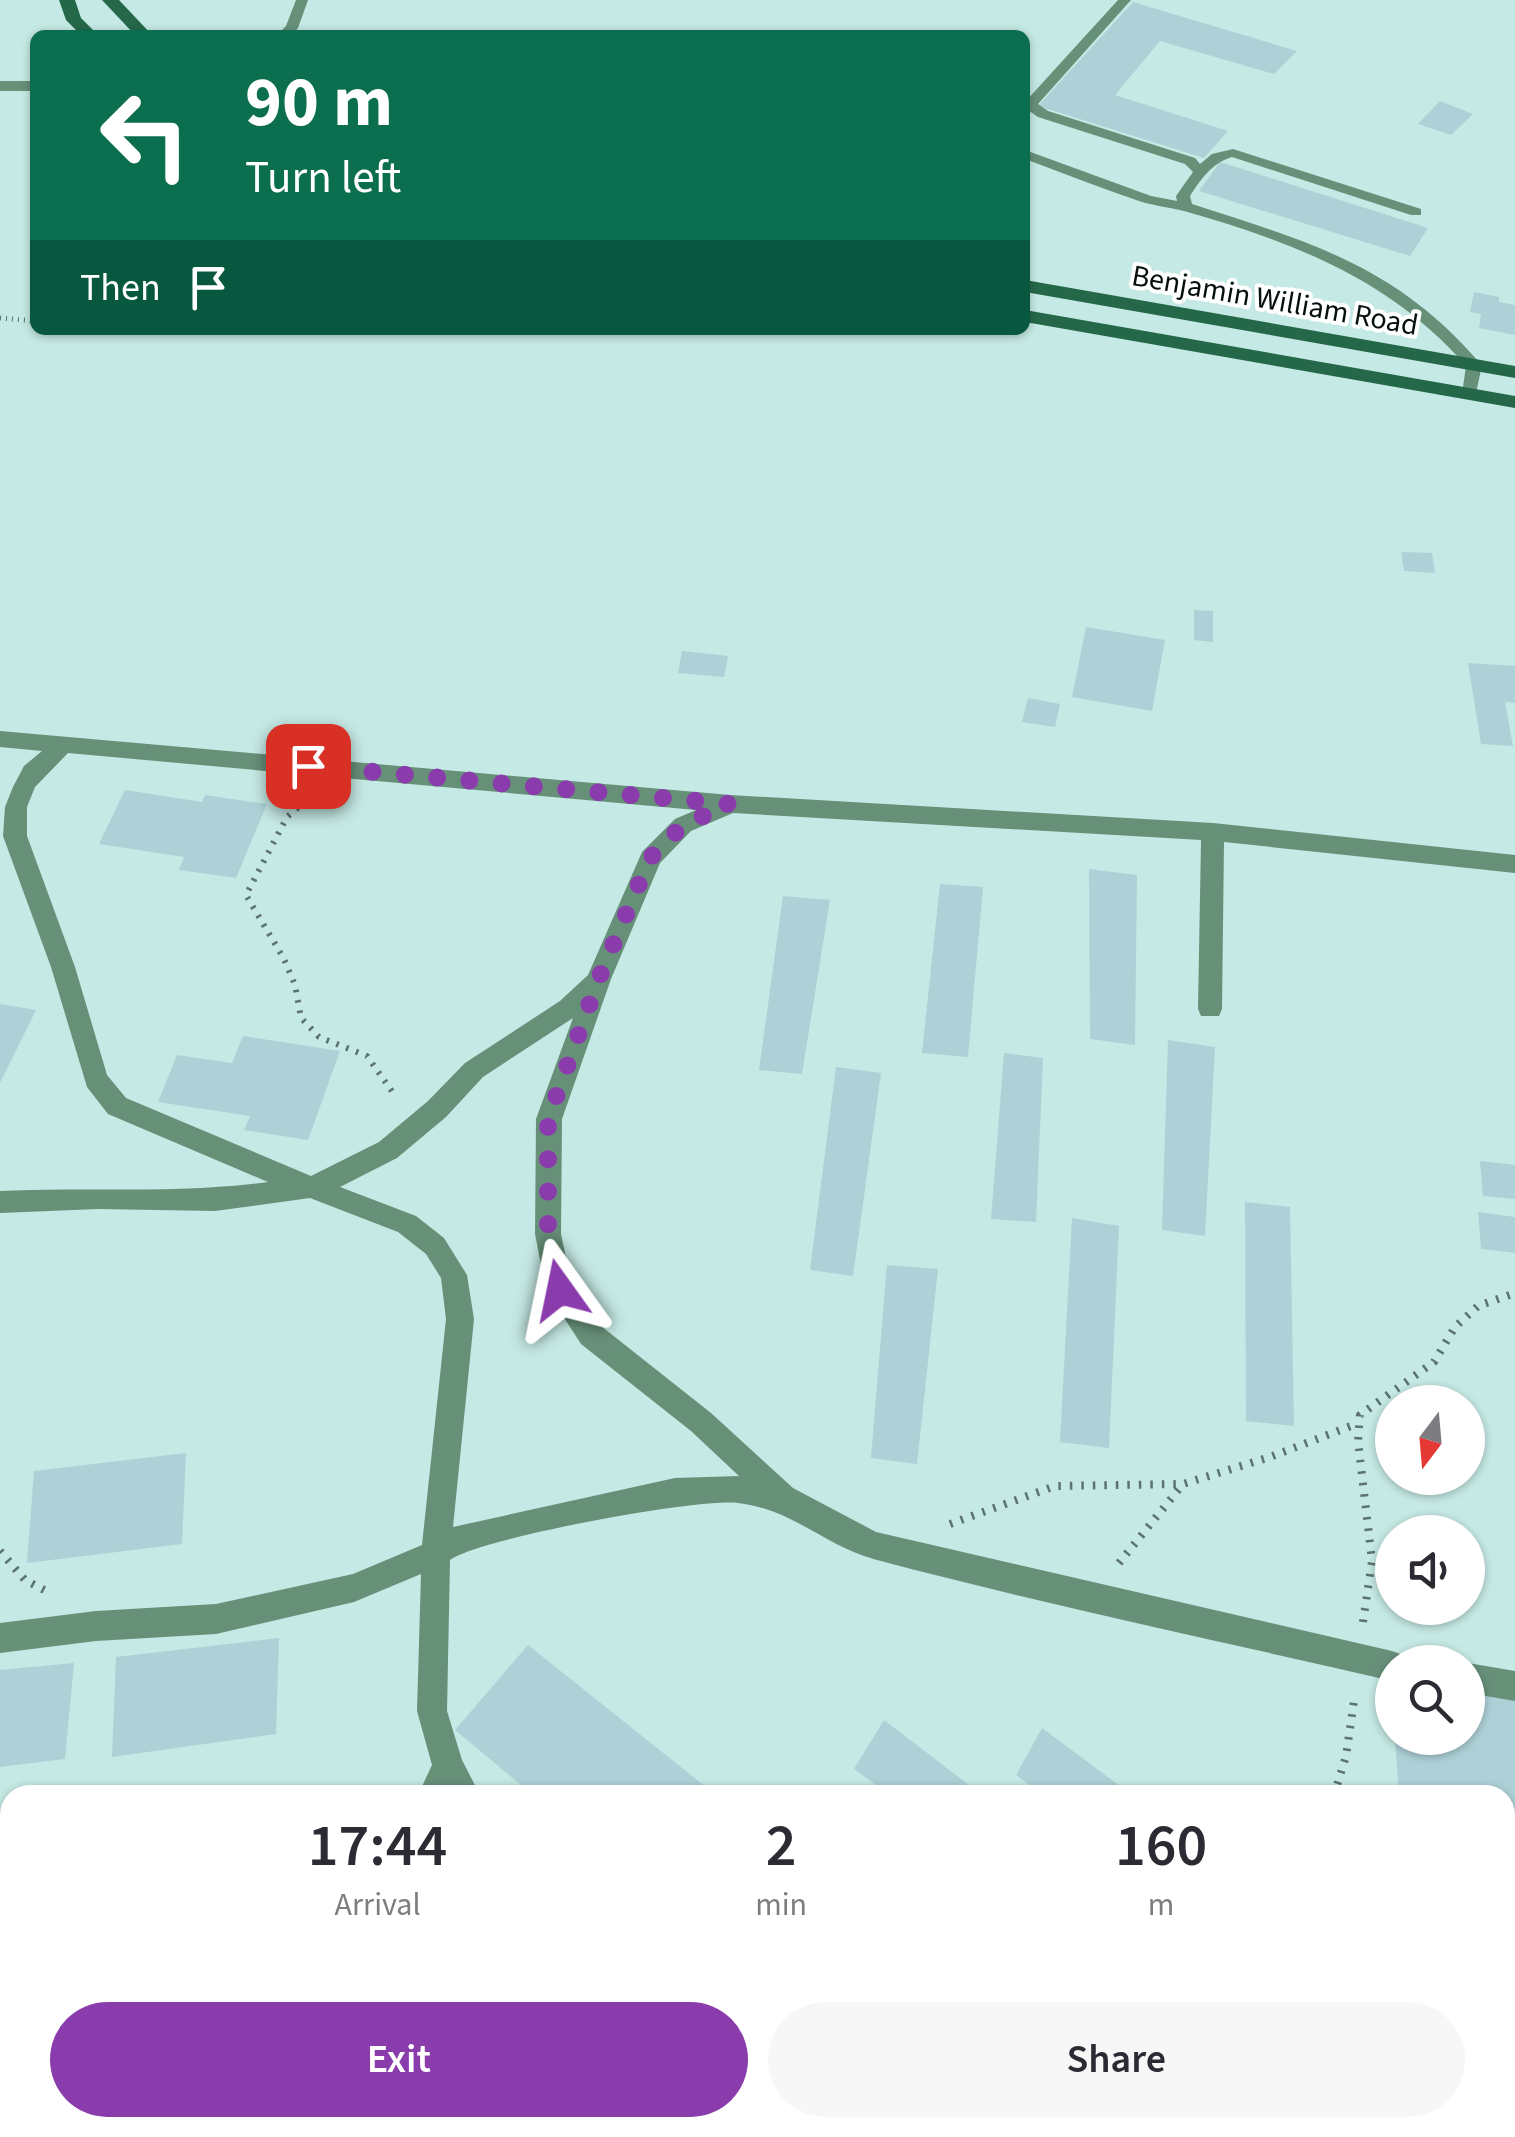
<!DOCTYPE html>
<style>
body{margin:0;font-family:"Source Sans 3",sans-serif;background:#f7f7f7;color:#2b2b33;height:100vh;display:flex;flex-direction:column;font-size:38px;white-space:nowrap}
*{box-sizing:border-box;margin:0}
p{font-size:32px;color:#7c7c81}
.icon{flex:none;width:55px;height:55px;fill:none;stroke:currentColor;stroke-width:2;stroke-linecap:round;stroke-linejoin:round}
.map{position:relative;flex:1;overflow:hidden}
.details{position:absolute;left:0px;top:1785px;width:1515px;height:352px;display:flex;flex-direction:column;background:#fff;border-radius:30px 30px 0 0;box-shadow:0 2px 8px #0004}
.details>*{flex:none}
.hud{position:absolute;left:30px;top:30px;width:1000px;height:305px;border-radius:15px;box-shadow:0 2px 8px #0004;background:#0b6e4f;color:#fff;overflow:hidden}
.needle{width:65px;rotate:196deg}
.tools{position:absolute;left:1375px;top:1385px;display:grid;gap:20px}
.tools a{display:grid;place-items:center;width:110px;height:110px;border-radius:50%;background:#fff;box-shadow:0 2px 8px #0004;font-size:50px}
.pin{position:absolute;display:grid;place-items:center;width:85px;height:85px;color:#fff;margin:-42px;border-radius:20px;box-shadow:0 5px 15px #0006}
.me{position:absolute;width:110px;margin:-55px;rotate:348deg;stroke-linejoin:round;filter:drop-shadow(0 0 8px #0008)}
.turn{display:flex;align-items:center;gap:35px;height:210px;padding:0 50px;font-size:45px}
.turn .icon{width:130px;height:130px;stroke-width:2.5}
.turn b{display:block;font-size:70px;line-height:85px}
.then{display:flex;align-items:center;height:95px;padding:0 50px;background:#0003;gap:20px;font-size:38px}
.eta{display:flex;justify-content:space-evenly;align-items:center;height:170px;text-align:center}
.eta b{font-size:60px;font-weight:600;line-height:70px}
.button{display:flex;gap:20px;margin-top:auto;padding:20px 50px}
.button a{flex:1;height:115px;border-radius:60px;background:#8b3cac;color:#fff;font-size:40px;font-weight:600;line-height:115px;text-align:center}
.button a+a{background:#f7f7f7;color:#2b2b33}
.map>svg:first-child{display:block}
.building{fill:#aed1d8}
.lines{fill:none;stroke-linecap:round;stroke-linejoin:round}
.path-far2{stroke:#5c7370;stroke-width:5;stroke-dasharray:1 5;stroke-linecap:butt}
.path-far1{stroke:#5c7370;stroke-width:6;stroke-dasharray:2.5 8;stroke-linecap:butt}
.path{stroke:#5c7370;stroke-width:8;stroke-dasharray:2.5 9;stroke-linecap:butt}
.service{fill:#679079;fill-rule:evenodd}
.minor{fill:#679079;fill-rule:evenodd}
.secondary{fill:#256849;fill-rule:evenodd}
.route{stroke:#8b3cac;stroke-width:18;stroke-dasharray:0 32.4}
.labels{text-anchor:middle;stroke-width:8;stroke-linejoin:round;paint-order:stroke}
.far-street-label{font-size:30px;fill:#05100f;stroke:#fff}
</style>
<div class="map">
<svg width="1515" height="2137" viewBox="0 0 1515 2137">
<rect width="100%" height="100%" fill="#c5e9e4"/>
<!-- building -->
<g class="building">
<polygon points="1133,2 1297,51 1274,74 1160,41 1115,95 1228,131 1204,158 1038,106"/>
<polygon points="1440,101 1473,114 1451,135 1418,124"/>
<polygon points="1220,162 1428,228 1410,256 1199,191"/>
<polygon points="1474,292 1499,297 1499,302 1515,305 1515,335 1479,328 1481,314 1470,312"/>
<polygon points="1401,552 1432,553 1435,573 1404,571"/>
<polygon points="1194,610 1213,611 1213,642 1194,640"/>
<polygon points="1086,627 1165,640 1152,711 1072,697"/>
<polygon points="682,651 728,656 724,677 678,673"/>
<polygon points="1468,663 1515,666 1515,703 1505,702 1513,746 1481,744"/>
<polygon points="1028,698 1060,704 1055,727 1022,722"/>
<polygon points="125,790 202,802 205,795 267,804 236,878 179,870 184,857 99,844"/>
<polygon points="1089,869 1137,875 1135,1045 1090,1039"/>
<polygon points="940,884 983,887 968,1057 922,1053"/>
<polygon points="783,896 830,900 802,1074 759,1070"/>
<polygon points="0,1004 36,1010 0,1083"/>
<polygon points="243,1036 340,1051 308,1140 244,1130 250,1116 158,1102 177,1055 232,1063"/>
<polygon points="1168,1040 1215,1047 1205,1236 1162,1230"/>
<polygon points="1004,1053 1043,1058 1036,1222 991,1219"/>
<polygon points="836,1067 881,1073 853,1276 810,1270"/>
<polygon points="1480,1161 1515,1165 1515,1199 1483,1196"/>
<polygon points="1245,1202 1290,1207 1294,1426 1246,1421"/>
<polygon points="1478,1212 1515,1217 1515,1253 1481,1249"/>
<polygon points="1072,1218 1119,1226 1109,1448 1060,1442"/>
<polygon points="887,1265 938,1269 917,1464 871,1458"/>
<polygon points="186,1453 182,1544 27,1563 34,1471"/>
<polygon points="279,1638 276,1734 112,1757 116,1657"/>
<polygon points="528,1645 716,1795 533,1795 455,1730"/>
<polygon points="74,1663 65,1759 0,1767 0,1670"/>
<polygon points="1468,1684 1515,1690 1515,2137 1440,2130 1505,2128 1505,1795 1399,1795 1395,1738 1468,1738"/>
<polygon points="884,1720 982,1795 890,1795 854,1769"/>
<polygon points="1042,1728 1132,1795 1043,1795 1016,1775"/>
<polygon points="293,2128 372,2128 377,2137 282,2137"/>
<polygon points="625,2128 724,2128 720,2137 620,2137"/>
</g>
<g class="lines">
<!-- path-far2 -->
<polyline class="path-far2" points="0,318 35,321"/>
<!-- path-far1 -->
<polyline class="path-far1" points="306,801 287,817 246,895 284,959 295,985 301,1018 319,1037 367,1056 396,1097"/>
<!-- path -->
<g class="path">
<polyline points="950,1524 1055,1486 1183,1484 1270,1457 1356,1424"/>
<polyline points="0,1551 25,1580 46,1591"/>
<polyline points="1119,1563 1183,1484"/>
<polyline points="1363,1622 1372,1561 1358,1441 1360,1415 1434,1362 1455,1327 1478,1306 1515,1293"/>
<polyline points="1334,1795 1346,1756 1355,1694"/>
<polyline points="1409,2128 1417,2137"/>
</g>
<!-- service -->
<g class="service">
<polygon points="296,0 308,0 298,28 292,35 277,35 286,26"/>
<path d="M1118 0H1131L1038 104 1048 111 1195 158 1200 164 1212 154 1233 149 1421 209V215H1411L1232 157C1212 163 1201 179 1190 196L1192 204C1309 242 1395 265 1479 362L1482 365 1475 398 1470 399 1462 394 1466 366C1392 280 1291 241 1184 211 1169 207 1154 206 1139 201 1101 188 1063 173 1025 159V150L1151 196 1177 201 1176 196 1193 172 1185 164 1038 117 1025 108V102Z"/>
</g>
<!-- minor -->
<g class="minor">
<rect x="0" y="81" width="35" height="10"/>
<path d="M0 731 730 795 1213 823 1515 855V873L1224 842 1222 1009 1219 1016H1201L1198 1009 1201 840 733 813 691 831 660 863 611 979 562 1119 561 1234 572 1286 601 1326 711 1413 793 1488 876 1532 1392 1651 1403 1655 1406 1662H1392V1681C1220 1641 1047 1605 877 1560 826 1547 793 1509 738 1503 698 1498 480 1538 450 1560L447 1711 462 1760 480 1795H418L432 1765 417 1711 421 1574 354 1602 216 1634 96 1641 0 1653V1623L96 1611 216 1604 353 1574 422 1545 446 1319 441 1278 426 1254 398 1232 310 1198 215 1211 98 1209 0 1213V1191C89 1187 180 1194 268 1182L108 1114 87 1087 51 967 3 836 5 807 13 787 24 766 42 751 0 747ZM68 753 696 810 675 819 642 852 588 975 560 1001 465 1063 428 1101 379 1142 311 1176 126 1098 107 1075 75 967 27 836V807L35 787ZM573 1018 536 1119 535 1234 546 1290 581 1344 691 1431 739 1476 675 1478 453 1527 474 1319 467 1275 444 1238 416 1216 340 1187 397 1158 446 1117 483 1077Z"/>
<polygon points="1468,1663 1515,1671 1515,1701 1468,1693"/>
<polygon points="871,2128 914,2128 918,2137 875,2137"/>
</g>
<!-- secondary -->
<g class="secondary">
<polygon points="59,0 75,0 81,18 98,35 81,35 66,20"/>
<polygon points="102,0 119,0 152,35 135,35"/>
<polygon points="1025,280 1515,366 1515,378 1025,292"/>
<polygon points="1025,310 1515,396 1515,408 1025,322"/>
</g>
</g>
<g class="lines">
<!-- route -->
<polyline class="route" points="308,766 730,804 683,825 650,858 599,978 548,1119 548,1234 560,1290"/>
</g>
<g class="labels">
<!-- far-street labels -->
<g class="far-street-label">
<text transform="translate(1275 300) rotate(10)" y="10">Benjamin William Road</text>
</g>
</g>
</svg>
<div class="tools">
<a><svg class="needle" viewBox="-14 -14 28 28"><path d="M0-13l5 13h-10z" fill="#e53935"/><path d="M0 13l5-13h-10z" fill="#7c7c81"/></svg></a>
<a><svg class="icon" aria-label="sound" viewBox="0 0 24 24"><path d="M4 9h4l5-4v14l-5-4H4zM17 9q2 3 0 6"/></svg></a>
<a><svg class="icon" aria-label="search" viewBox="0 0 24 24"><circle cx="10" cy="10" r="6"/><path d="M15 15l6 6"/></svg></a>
</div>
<div class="pin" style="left:308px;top:766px;background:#d93025"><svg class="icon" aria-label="arrive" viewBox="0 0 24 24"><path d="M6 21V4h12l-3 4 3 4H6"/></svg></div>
<svg class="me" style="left:560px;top:1290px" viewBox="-20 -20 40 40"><path d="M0-17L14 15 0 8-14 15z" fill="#8b3cac" stroke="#fff" stroke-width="4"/></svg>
<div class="hud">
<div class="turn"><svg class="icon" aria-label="left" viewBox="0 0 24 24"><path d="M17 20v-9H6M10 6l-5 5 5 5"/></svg><div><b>90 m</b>Turn left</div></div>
<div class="then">Then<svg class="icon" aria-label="arrive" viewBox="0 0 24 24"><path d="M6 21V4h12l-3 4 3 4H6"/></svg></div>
</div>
<section class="details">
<div class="eta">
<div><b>17:44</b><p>Arrival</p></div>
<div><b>2</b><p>min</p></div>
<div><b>160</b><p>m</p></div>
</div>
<div class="button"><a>Exit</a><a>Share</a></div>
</section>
</div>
